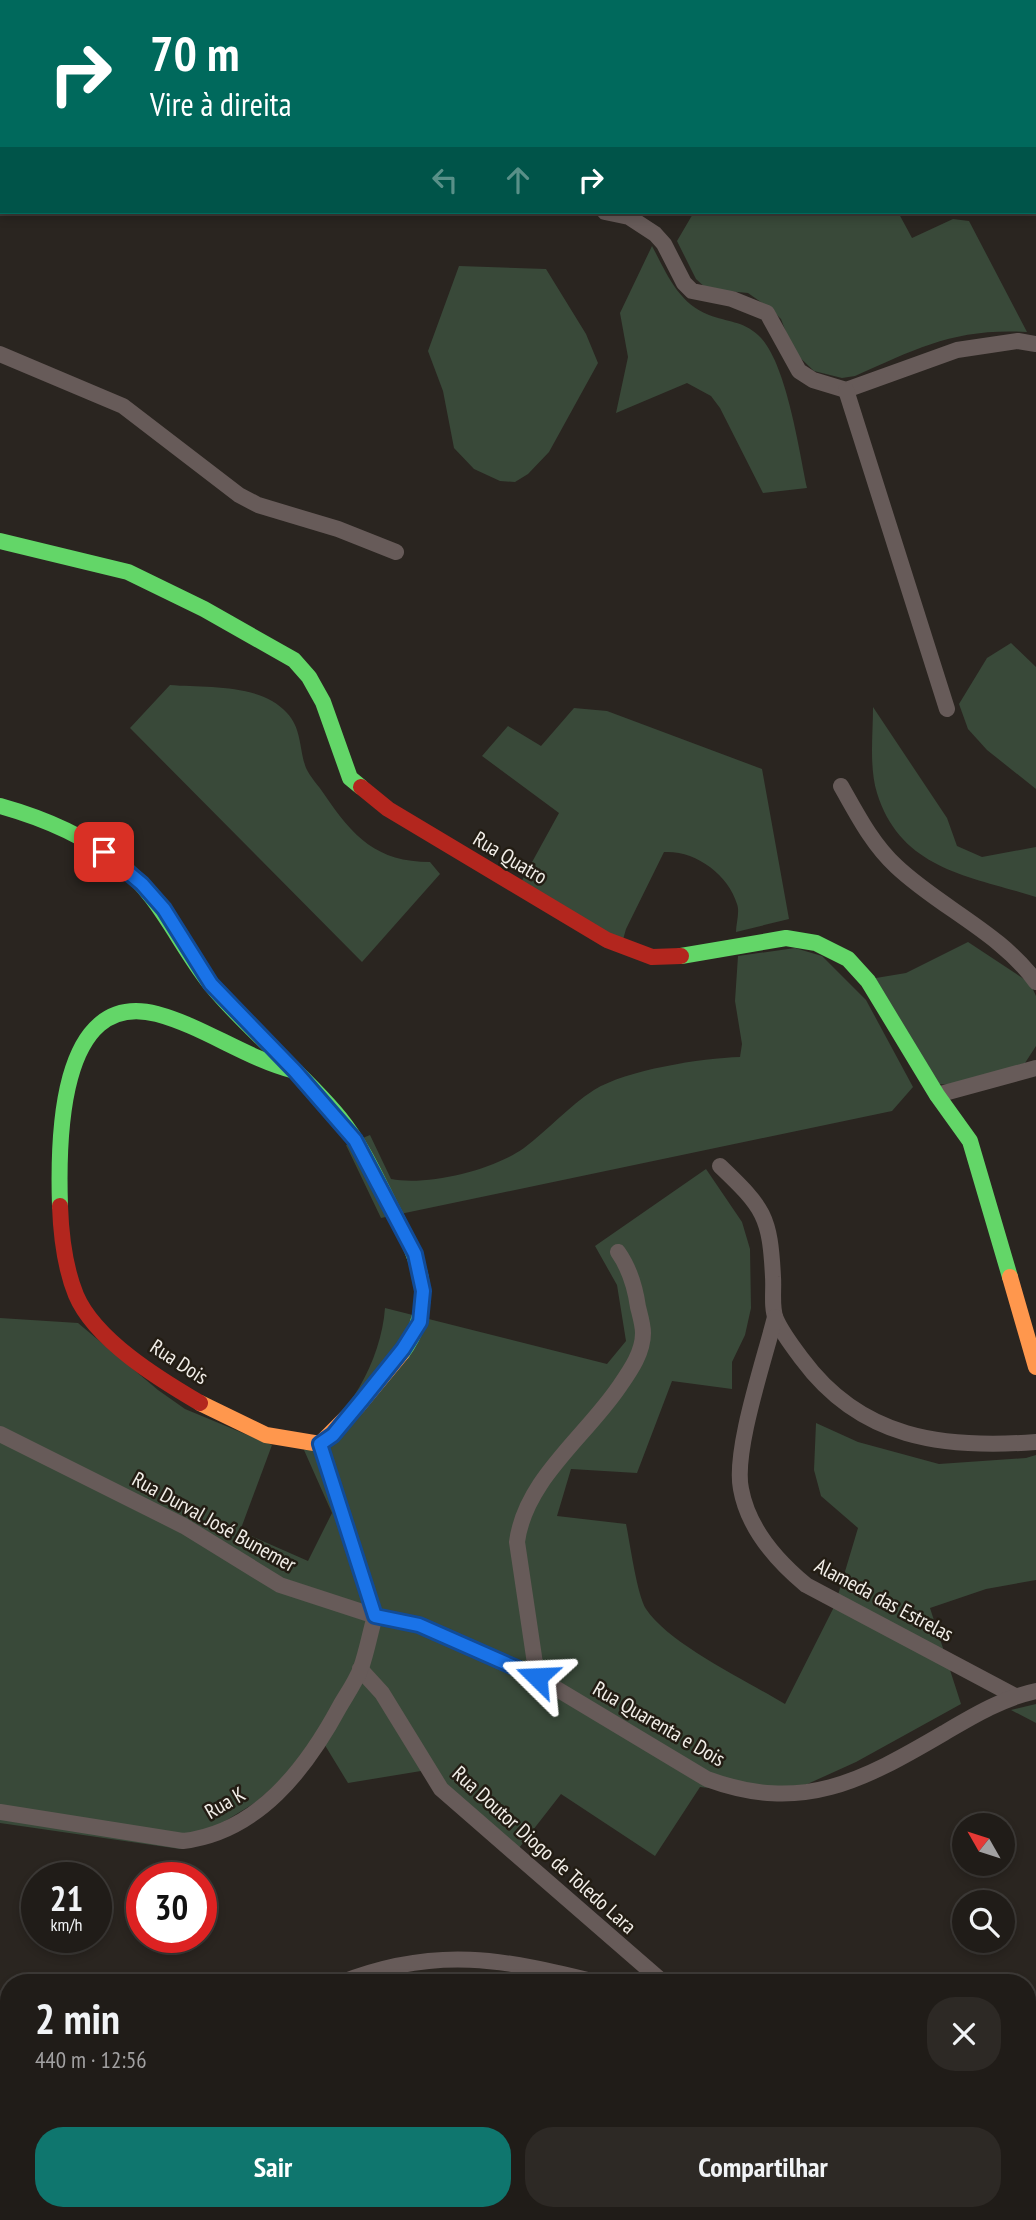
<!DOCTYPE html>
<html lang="pt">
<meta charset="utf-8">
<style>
body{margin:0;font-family:"PT Sans Narrow",sans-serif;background:#2d2925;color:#f1f3f6;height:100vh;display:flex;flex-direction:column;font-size:26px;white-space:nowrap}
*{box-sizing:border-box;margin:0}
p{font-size:23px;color:#a2a1a2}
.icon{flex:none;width:38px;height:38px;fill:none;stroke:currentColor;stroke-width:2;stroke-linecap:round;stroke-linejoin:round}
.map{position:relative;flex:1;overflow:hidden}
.side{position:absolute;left:0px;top:1974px;width:1036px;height:247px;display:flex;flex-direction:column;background:#201c18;border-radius:28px 28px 0 0;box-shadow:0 4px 10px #0003,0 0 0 2px #3d3a37}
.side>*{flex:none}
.banner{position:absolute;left:0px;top:0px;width:1036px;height:214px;box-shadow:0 4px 10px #0003,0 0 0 2px #3d3a37;background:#00695c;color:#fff;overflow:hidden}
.needle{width:46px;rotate:309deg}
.fabs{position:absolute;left:952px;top:1813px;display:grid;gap:14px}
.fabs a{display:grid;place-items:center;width:63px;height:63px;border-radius:50%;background:#201c18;box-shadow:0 4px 10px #0003,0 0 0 2px #3d3a37;font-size:35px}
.speed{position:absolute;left:21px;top:1862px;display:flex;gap:14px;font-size:35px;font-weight:700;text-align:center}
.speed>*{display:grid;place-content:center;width:91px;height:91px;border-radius:50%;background:#201c18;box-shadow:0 4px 10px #0003,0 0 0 2px #3d3a37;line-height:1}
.speed small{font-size:18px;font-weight:400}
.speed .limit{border:10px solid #d22;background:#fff;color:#111}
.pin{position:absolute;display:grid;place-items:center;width:60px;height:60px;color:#fff;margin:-30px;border-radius:14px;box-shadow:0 4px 10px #0006}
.me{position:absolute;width:77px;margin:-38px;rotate:291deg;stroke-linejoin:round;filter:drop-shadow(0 0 5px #0008)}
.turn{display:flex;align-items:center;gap:24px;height:147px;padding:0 35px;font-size:32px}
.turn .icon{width:91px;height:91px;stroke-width:2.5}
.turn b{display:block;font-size:49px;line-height:60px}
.lanes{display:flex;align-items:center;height:66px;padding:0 35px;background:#0003;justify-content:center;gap:35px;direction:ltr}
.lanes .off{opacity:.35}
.round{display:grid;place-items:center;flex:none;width:74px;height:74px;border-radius:28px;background:#2d2925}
.summary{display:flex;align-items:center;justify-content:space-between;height:119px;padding:0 35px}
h1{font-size:42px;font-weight:700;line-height:52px}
.button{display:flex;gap:14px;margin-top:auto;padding:14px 35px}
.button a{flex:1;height:80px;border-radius:28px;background:#0f766e;color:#fff;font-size:28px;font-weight:700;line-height:80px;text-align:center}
.button a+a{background:#2d2925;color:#f1f3f6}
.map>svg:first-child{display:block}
.green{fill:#394939}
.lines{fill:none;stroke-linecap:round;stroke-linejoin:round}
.street{stroke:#675b59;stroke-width:16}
.fast{stroke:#63d668;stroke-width:16}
.slow{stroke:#ff974d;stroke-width:16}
.jam{stroke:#b3261e;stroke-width:16}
.route-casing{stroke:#114b97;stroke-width:18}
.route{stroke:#1a73e8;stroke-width:12}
.labels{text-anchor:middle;stroke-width:5;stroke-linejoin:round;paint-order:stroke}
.street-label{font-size:21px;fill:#f2eee8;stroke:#231d14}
</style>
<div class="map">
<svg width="1036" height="2220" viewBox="0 0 1036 2220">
<rect width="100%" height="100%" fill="#2a2520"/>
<!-- green -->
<g class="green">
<polygon points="883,0 1036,0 1036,150 1034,2"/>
<path d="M694 212H898L912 238 953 219 969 221 1027 332C955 328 918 348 855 376L842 378 814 371 793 351 781 319 771 309 748 293 707 289 696 279 677 241Z"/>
<path d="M652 246C667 274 678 303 709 315 727 322 743 321 758 335 786 360 799 450 807 488L763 493 720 408 711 396 687 383 616 413 628 357 620 313Z"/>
<polygon points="459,266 546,269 586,334 598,363 549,452 528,474 515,482 500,481 474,469 454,448 443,391 428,351"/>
<polygon points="1011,643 1036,667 1036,789 987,750 968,729 959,704 987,658"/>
<path d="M170 685C206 688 260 683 287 713 302 729 299 749 306 768 310 777 319 786 324 794 353 837 377 862 430 862L440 874 362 962 130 728Z"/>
<path d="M873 707 947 818 957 846 982 857 1036 847V897C970 876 901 870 877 793 869 767 873 734 873 707Z"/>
<path d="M574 708 607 711 762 769 789 919 736 932C736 924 740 912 737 904 728 874 695 850 664 852L626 929 622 943 520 884 559 813 482 756 508 726 541 746Z"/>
<polygon points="968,942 1030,983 1036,996 1036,1046 1025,1063 961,1085 933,1084 870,979 906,973"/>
<path d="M795 948 822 956 866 1000 913 1087 892 1111 381 1218 346 1145 370 1135 391 1179C428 1186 493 1170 524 1148 548 1130 569 1106 594 1090 626 1070 702 1058 740 1057L742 1044 735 1001 738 956Z"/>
<path d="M706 1169 742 1222 750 1249 751 1308 745 1335 732 1362V1389L672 1381 637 1473 571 1469 557 1516 626 1524C630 1543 637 1595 646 1609 669 1644 747 1681 785 1704L835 1605 858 1528 821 1496 814 1470 816 1423 858 1442 939 1464 1026 1458 1036 1455V1580L986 1589 930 1608 961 1704 856 1762 803 1786 744 1792 700 1787 655 1856 561 1794 512 1857 440 1795 421 1771 348 1783 323 1742 256 1802 180 1849 0 1823V1318L78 1323 158 1390 185 1409 272 1445 240 1531 308 1561 332 1513 304 1450C348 1417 381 1362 385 1308L607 1364 626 1341 617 1285 595 1246Z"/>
<polygon points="1036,1704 1036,1723 1011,1710"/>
<polygon points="0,2027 9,2028 9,2136 0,2125"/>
<polygon points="30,2212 759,2212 759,2220 37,2220"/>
</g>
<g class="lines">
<!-- street -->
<g class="street">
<polyline points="52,0 52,2"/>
<polyline points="282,0 284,2"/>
<polyline points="427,0 429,2"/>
<polyline points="682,0 684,2"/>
<polyline points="0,135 2,133"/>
<polyline points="605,212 629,217 655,234 664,244 684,283 692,291 732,299 767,313 799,371 813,380 846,390 957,350 1018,341 1036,344"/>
<polyline points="0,354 123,406 239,495 258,505 338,529 396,552"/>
<polyline points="846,390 947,709"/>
<path d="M841 786C857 814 872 844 896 866 939 907 1001 933 1036 982"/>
<polyline points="937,1095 1036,1068"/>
<path d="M720 1166C764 1208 770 1216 773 1277 774 1289 771 1308 776 1319 782 1333 793 1347 802 1359 861 1439 943 1449 1036 1442"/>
<path d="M775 1317C765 1358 733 1451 741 1489 748 1528 777 1561 806 1585L1015 1696"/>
<path d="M0 1434 184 1526 280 1585 375 1616 420 1625 537 1677 707 1779C802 1814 862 1781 944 1733 973 1716 1003 1698 1036 1691"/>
<polyline points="320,1444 375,1616"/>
<polyline points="360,1669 382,1693 441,1789 664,1983"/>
<path d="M537 1677 517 1542C525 1480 585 1437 619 1387 630 1371 643 1353 643 1333 643 1325 640 1315 638 1307 635 1286 630 1269 618 1252"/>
<path d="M0 1812 183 1841C258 1832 306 1769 340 1706 347 1694 356 1681 361 1668 367 1651 370 1633 375 1616"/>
<path d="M340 1983C436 1945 504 1959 600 1983"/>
<polyline points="0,2038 9,2040"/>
<polyline points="848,2212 856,2220"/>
</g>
<!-- fast -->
<g class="fast">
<polyline points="0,541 128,572 204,609 294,660 309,677 323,702 350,778 361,787"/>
<path d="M0 806C43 818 84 835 119 863 160 896 179 945 211 985 250 1033 301 1070 340 1118 364 1148 378 1182 395 1215 421 1264 438 1303 402 1353"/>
<polyline points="681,956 786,938 816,943 848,959 868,981 937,1095 970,1141 1010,1277"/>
<path d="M60 1206C58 1145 57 988 157 1014 205 1027 245 1058 295 1071"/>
</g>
<!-- slow -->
<g class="slow">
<polyline points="1010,1277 1036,1367"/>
<polyline points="200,1403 266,1435 320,1444 359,1405 402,1353"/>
</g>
<!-- jam -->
<g class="jam">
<polyline points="361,787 388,809 607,940 652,957 681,956"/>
<path d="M60 1206C61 1235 65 1268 76 1295 95 1340 159 1379 200 1403"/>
</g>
</g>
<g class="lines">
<defs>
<polyline id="route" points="104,852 142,884 164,909 211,984 295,1071 355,1140 415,1254 423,1291 420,1322 403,1349 362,1400 333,1435 320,1444 375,1616 419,1625 537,1677"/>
</defs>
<!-- route casing -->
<use href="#route" class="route-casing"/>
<!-- route -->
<use href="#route" class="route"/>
</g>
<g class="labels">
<!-- street labels -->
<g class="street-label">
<text transform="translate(510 858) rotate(31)" y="7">Rua Quatro</text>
<text transform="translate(179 1362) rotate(33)" y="7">Rua Dois</text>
<text transform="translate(214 1522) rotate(29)" y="7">Rua Durval José Bunemer</text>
<text transform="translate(884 1600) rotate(28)" y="7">Alameda das Estrelas</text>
<text transform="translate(659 1724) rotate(30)" y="7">Rua Quarenta e Dois</text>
<text transform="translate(225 1803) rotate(-30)" y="7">Rua K</text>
<text transform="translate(544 1850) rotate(42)" y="7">Rua Doutor Diogo de Toledo Lara</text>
</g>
</g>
</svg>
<div class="fabs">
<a><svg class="needle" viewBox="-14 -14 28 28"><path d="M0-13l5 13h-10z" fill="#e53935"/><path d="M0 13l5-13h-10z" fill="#a2a1a2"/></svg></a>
<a><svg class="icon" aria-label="search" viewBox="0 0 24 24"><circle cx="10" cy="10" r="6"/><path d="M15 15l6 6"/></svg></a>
</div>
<div class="speed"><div>21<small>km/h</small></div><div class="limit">30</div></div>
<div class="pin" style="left:104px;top:852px;background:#d93025"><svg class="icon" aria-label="arrive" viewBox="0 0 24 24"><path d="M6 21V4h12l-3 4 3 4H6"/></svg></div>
<svg class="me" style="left:537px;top:1677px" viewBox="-20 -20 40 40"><path d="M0-17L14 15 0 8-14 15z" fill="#1a73e8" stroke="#fff" stroke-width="4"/></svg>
<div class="banner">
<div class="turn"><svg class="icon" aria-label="right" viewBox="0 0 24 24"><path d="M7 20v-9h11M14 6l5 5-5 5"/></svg><div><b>70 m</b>Vire à direita</div></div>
<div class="lanes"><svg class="icon off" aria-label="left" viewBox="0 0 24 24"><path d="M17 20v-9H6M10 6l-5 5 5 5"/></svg><svg class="icon off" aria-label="ahead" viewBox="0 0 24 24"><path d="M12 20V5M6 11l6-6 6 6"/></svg><svg class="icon" aria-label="right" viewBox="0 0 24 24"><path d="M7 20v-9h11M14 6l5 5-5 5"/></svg></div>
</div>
<section class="side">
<div class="summary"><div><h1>2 min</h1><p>440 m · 12:56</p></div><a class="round"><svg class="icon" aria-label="close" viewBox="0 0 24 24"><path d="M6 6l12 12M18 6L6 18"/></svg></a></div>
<div class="button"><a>Sair</a><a>Compartilhar</a></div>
</section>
</div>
